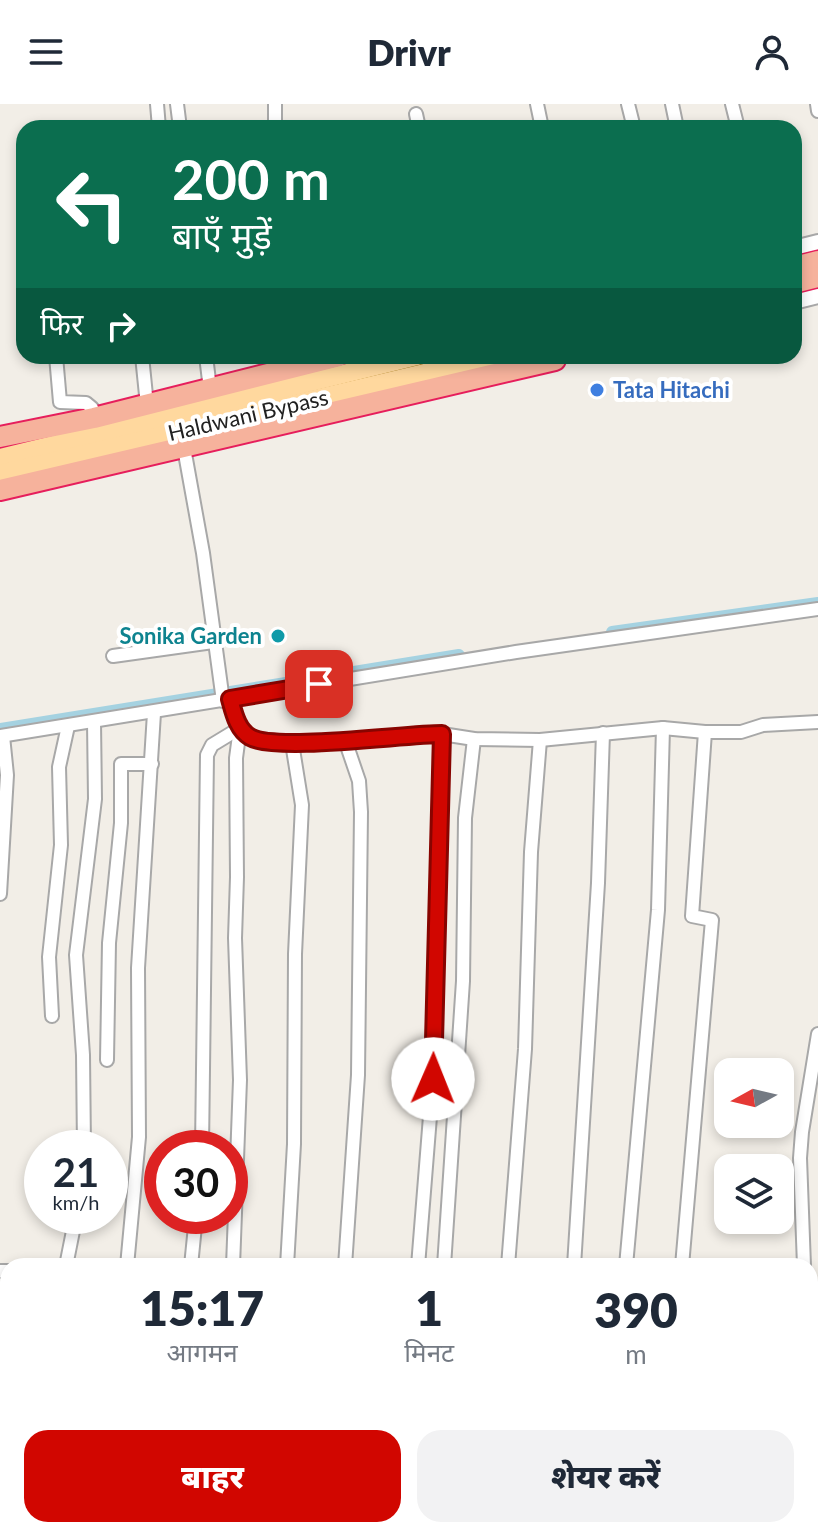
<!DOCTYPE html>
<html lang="hi">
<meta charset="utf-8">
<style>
body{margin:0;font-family:Lato,"Noto Sans Devanagari",sans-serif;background:#f2f2f3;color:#1f2937;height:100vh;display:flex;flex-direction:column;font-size:30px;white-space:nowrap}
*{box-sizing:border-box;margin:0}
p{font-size:26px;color:#747a83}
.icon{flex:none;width:44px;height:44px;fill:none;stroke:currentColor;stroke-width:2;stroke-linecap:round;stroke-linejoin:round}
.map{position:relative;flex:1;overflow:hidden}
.sheet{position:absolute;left:0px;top:1154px;width:818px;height:280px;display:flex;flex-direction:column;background:#fff;border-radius:24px 24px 0 0;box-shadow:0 4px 12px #0003}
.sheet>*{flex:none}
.top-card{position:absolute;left:16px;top:16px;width:786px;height:244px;border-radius:24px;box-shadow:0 4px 12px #0003;background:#0b6e4f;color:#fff;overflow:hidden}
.needle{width:52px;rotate:262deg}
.tools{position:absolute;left:714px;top:954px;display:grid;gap:16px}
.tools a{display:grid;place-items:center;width:80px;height:80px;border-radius:16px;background:#fff;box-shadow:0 4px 12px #0003;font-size:40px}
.speed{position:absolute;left:24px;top:1026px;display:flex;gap:16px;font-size:40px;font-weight:700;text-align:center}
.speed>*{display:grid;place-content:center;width:104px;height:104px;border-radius:50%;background:#fff;box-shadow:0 4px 12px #0003;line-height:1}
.speed small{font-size:20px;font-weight:400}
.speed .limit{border:12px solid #d22;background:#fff;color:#111}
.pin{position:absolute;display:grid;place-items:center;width:68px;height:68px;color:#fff;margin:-34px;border-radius:16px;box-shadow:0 4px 12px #0006}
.me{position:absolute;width:88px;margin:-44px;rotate:1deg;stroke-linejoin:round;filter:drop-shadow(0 0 6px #0008)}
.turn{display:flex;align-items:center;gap:28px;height:168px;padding:0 24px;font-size:36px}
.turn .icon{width:104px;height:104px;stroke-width:2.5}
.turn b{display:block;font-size:56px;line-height:68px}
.then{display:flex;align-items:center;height:76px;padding:0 24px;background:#0003;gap:16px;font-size:30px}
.eta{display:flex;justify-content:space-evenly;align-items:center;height:136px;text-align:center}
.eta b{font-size:48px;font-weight:800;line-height:56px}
.primary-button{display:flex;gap:16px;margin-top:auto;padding:16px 24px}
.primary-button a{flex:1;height:92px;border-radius:24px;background:#d10600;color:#fff;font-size:32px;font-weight:800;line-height:92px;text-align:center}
.primary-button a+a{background:#f2f2f3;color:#1f2937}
header{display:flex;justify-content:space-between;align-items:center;height:104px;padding:0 24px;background:#fff;font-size:36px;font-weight:800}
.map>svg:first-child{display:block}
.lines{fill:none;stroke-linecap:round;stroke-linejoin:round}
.canal{stroke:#a5d2e1;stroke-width:12}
.minor-casing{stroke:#a8a8a8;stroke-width:16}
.tertiary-casing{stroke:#a8a8a8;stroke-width:18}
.primary-casing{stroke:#9d6e00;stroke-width:22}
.trunk-casing{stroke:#e61e5c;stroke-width:24}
.minor{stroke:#fff;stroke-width:12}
.tertiary{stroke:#fff;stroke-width:14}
.primary{stroke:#ffd89e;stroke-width:18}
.trunk{stroke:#f6b29c;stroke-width:20}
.route-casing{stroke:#880400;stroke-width:20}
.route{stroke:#d10600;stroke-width:14}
.shop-dot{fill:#3f7fe0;stroke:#fff;stroke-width:3}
.culture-dot{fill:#0f9aa8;stroke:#fff;stroke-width:3}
.labels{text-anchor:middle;stroke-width:8;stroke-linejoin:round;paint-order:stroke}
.shop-label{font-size:22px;font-weight:bold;fill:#366cbe;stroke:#fff;text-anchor:start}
.street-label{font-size:22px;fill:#212121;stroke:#fff}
.culture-label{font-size:22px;font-weight:bold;fill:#0d838f;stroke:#fff;text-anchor:end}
</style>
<header><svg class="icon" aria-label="menu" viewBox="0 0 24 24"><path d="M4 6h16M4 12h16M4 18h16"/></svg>Drivr<svg class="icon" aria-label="person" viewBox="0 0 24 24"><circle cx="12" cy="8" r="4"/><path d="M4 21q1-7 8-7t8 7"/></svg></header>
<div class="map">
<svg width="818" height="1434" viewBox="0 0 818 1434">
<rect width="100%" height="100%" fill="#f2eee7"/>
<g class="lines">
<!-- canal -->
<g class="canal">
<polyline points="612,528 818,499"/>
<polyline points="0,625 459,551"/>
</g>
<defs>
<g id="minor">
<polyline points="157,0 159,24"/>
<polyline points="177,0 180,24"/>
<polyline points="537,0 542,24"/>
<polyline points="628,0 634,24"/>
<polyline points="672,0 677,24"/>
<polyline points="732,0 738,24"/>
<polyline points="817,0 818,7"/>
<polyline points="416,10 419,24"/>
<polyline points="275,24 275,0"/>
<polyline points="56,252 60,298 86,299 92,304 94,314"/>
<polyline points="142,252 147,301"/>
<polyline points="206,252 210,285"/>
<polyline points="184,344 203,449 223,597"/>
<polyline points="113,552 213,538"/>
<polyline points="230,595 240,624 252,634 292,639 442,630 474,635 540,636 663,624 705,628 741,628 763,621 818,618"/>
<polyline points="0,632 516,548 818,505"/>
<polyline points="345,636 359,677 361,708 358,971 345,1162"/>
<polyline points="0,790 7,671 3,632"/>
<polyline points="52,912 49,853 61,741 59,663 68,622"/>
<polyline points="107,956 109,839 121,719 121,660 152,660"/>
<polyline points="84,1044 83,951 76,851 95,695 94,618"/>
<polyline points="202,1044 207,651 212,641 240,624"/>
<polyline points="66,1162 76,1112"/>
<polyline points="127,1162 139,1033 138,864 154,609"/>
<polyline points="191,1162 196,1112"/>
<polyline points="233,1162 240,976 235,834 237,773 236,654 240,624"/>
<polyline points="287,1162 294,1040 295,850 302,701 292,639"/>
<polyline points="418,1162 433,975 442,630"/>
<polyline points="444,1162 463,877 465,714 474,635"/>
<polyline points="508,1162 525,945 531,748 540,636"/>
<polyline points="574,1162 598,779 603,629"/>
<polyline points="626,1162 658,806 663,624"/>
<polyline points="682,1162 712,816 692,812 705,628"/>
<polyline points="804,1162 800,1054 802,1028 818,930"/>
<polyline points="0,1167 8,1167"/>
<polyline points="442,1434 442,1426"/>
<polyline points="505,1434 505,1426"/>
<polyline points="814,1434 818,1327"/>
</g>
<g id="tertiary">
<polyline points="794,144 818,138"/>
<polyline points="794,198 818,192"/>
</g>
<g id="primary">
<polyline points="0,354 417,252"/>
<polyline points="0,370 496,252"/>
</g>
<g id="trunk">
<polyline points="794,163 818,157"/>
<polyline points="794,179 818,173"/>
<polyline points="0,333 94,314 339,252"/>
<polyline points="0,386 555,256 554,252"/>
</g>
</defs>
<!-- minor casing -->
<use href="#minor" class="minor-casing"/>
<!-- tertiary casing -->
<use href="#tertiary" class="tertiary-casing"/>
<!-- primary casing -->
<use href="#primary" class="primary-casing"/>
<!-- trunk casing -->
<use href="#trunk" class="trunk-casing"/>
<!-- minor -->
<use href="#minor" class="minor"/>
<!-- tertiary -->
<use href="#tertiary" class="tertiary"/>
<!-- primary -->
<use href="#primary" class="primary"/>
<!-- trunk -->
<use href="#trunk" class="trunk"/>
</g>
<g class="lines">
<defs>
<path id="route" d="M319 580 230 595C234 609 237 625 250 633 275 648 405 630 442 630L433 975"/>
</defs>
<!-- route casing -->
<use href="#route" class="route-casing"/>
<!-- route -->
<use href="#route" class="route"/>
</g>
<!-- markers -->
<circle class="shop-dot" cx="597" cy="286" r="8"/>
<circle class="culture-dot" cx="278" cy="532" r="8"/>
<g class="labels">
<!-- shop labels -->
<g class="shop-label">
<text x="613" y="294">Tata Hitachi</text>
</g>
<!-- street labels -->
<g class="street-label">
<text transform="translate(248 311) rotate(-13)" y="8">Haldwani Bypass</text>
</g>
<!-- culture labels -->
<g class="culture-label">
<text x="262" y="540">Sonika Garden</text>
</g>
</g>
</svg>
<div class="tools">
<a><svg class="needle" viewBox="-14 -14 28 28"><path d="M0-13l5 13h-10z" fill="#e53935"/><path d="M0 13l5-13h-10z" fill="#747a83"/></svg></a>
<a><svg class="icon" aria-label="layers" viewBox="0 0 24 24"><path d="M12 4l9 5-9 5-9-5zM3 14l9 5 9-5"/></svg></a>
</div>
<div class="speed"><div>21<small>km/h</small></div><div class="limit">30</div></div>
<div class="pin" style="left:319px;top:580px;background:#d93025"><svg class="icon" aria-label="arrive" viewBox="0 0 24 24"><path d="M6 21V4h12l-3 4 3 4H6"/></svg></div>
<svg class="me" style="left:433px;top:975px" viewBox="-20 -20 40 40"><circle r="19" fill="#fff"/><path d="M0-13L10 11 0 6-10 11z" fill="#d10600"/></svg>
<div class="top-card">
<div class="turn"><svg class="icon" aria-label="left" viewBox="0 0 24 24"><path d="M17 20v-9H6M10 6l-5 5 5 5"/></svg><div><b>200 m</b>बाएँ मुड़ें</div></div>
<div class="then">फिर<svg class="icon" aria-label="right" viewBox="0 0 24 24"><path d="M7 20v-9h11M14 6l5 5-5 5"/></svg></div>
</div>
<section class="sheet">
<div class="eta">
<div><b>15:17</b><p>आगमन</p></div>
<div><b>1</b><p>मिनट</p></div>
<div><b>390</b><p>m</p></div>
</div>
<div class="primary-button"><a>बाहर</a><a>शेयर करें</a></div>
</section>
</div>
